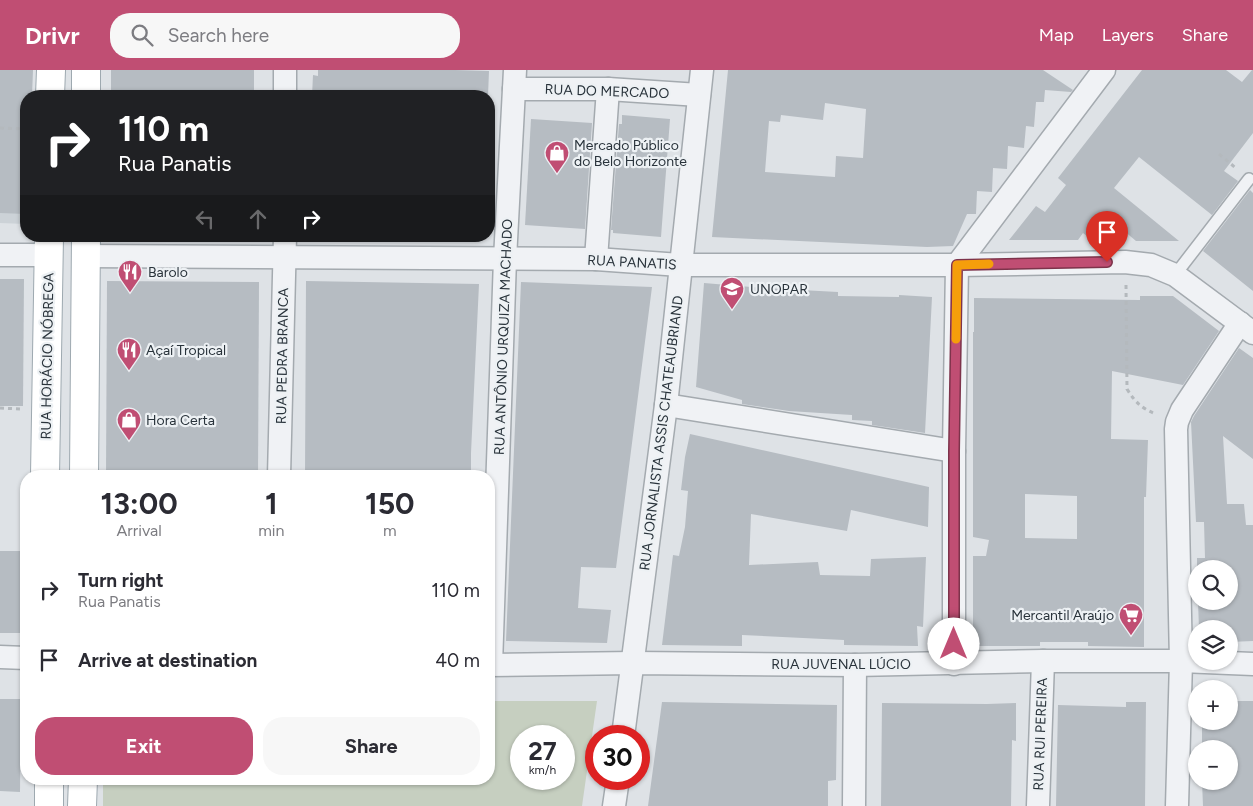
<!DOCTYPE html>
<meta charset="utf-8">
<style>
body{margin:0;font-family:Figtree,sans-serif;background:#f7f7f7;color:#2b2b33;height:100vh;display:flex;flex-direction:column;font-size:19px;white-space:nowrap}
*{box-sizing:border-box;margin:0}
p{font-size:16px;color:#7c7c81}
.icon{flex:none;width:28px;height:28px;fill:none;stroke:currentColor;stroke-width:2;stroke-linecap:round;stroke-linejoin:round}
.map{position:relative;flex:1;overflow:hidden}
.side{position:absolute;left:20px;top:400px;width:475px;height:315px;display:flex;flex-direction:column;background:#fff;border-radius:20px;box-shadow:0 1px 4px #0004}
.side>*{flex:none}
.top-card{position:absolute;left:20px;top:20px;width:475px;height:152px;border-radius:20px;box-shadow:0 1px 4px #0004;background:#202124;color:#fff;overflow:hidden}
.controls{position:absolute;left:1188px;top:490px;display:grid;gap:10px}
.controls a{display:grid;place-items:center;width:50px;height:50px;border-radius:50%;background:#fff;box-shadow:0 1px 4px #0004;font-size:25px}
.speed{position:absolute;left:510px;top:655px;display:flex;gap:10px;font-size:25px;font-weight:700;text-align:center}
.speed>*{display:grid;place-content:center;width:65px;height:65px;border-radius:50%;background:#fff;box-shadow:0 1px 4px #0004;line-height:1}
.speed small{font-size:12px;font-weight:400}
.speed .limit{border:8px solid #d22;background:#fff;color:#111}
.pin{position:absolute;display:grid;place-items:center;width:42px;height:42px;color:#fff;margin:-51px -21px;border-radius:50% 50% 50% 0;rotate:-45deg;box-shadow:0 0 5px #0007}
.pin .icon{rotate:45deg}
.me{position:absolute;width:55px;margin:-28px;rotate:0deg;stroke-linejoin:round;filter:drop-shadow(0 0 4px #0008)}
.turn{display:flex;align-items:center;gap:18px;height:105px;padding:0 15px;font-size:22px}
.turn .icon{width:65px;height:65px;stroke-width:2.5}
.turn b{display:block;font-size:35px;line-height:42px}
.lanes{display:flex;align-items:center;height:48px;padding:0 15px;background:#0003;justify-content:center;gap:25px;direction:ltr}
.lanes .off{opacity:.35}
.eta{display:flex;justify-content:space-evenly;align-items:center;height:85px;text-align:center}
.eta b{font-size:30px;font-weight:700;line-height:35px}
.cta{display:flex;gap:10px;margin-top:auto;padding:10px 15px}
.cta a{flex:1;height:58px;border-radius:20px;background:#c04e73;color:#fff;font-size:20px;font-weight:700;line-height:58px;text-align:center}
.cta a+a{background:#f7f7f7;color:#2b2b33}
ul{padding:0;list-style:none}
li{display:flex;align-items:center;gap:15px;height:70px;padding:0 15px}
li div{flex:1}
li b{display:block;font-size:19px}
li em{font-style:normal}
header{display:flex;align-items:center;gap:30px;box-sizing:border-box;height:70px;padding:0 25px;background:#c04e73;color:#fff}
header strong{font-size:24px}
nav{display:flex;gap:28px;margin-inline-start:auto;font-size:18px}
.search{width:350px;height:45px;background:#f7f7f7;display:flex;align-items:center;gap:12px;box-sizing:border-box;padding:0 18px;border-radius:20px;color:#7c7c81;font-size:19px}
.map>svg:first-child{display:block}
.built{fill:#ccd2d7}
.green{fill:#c6cfc0;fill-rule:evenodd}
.building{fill:#b6bcc2;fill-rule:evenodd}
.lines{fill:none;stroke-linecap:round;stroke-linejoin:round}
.service-casing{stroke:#a4aaaf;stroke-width:14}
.minor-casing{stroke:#a4aaaf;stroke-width:25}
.primary-casing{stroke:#9ea9b0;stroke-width:30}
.path{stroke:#b4b9bd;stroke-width:3;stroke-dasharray:4 4;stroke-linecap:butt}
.service{stroke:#f0f2f5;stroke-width:11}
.minor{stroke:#f0f2f5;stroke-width:22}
.primary{stroke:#fff;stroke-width:28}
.route-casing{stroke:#7d334b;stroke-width:12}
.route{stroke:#c04e73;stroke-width:9}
.slow{stroke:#f59e0b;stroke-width:9}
.labels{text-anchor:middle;stroke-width:4.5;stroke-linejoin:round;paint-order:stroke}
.street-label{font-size:14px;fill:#29333b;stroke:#edf1f4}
.poi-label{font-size:14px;fill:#29333b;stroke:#edf1f4;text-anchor:start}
</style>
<header>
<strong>Drivr</strong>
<div class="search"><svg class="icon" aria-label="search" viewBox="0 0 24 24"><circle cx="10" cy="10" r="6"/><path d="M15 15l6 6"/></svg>Search here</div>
<nav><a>Map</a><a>Layers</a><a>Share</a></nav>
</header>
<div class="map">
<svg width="1253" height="736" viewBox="0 0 1253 736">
<rect width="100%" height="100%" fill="#dee2e6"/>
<!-- built -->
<polygon class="built" points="0,86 26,87 26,154 0,153"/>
<!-- green -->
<path class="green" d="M489 631H597L582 736H103V709H489ZM521 666H564V709H521Z"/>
<!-- building -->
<g class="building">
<polygon points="0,0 33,0 32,26 26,26 26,144 0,143"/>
<rect x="111" y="0" width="143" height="26"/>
<polygon points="318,0 455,0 489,1 488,26 312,26 313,5 318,6"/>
<path d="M728 0H1043L1073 20 1071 22 1045 20 1044 32H1036L1034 57 1026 56 1024 78 1008 76 1007 99 993 98 992 122 977 121 976 144H967L953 176 927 177 712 167ZM825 33 866 39 863 88 836 86 835 107 765 102 769 51 780 52 781 45 823 50Z"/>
<polygon points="1142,0 1226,0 1242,12 1252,0 1253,0 1253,63 1224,101 1238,111 1212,145 1139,87 1114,118 1179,171 1136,171 1110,149 1092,170 1083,163 1078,170 1009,170 1036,136 1045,142 1066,115 1058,108"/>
<polygon points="622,45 670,49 661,167 613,163 613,160 611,160 619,54 622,54"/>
<polygon points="531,49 592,53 585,159 525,155"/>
<polygon points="1250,120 1253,123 1253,221 1203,181"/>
<polygon points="0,209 24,209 23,336 0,336"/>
<polygon points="107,211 259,212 258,406 106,406"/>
<polygon points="306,211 479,214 471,383 471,406 305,406"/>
<polygon points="521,212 652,217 616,498 581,497 578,538 611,540 607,573 506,571"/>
<polygon points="704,213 763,218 838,222 838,226 899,227 899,225 932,227 925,363 872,355 872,351 852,350 852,345 789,341 742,334 742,330 696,317"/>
<path d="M1140 226H1173L1219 261 1183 315 1112 301 1111 369 1148 370 1146 427H1144V577L1088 576V572H1040V576H973V486H986L989 470 973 467V262H974V228L1140 230ZM1025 424 1077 426V469L1025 468Z"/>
<polygon points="1239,278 1253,288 1253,389 1223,366 1227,434 1244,434 1246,455 1253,455 1253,571 1229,572 1229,559 1199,559 1198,531 1229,531 1229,499 1197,499 1197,488 1205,488 1204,452 1196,452 1191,352 1194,346"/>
<polygon points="690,364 929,417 928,457 851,440 847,461 751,444 749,495 818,492 820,505 870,506 871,489 926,487 923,557 917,556 918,576 844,575 844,570 742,565 742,576 662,575 673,485 679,486 685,457 688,421 681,420 685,387"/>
<polygon points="0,481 21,481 20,563 0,563"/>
<polygon points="0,629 21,629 20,722 0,721"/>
<polygon points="1229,631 1253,631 1253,736 1203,736 1202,711 1229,711 1229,679 1202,679 1202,651 1229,651"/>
<polygon points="662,632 837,635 836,710 828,711 828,736 648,736"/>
<polygon points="1126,632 1146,632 1145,736 1056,736 1058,635 1126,637"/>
<polygon points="882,633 987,634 1016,633 1016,671 1012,670 1011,736 881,736"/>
</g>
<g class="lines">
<defs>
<polyline id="service" points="1175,205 1249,109"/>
<g id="minor">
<polyline points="514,19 608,19 699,25"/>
<polyline points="285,26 285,0"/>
<polyline points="0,185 48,185"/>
<polyline points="86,186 596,189 680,195 957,195 1125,192 1151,195 1175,205 1253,263"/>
<polyline points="596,189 608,19"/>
<polyline points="666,335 954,381"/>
<polyline points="279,406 285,166"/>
<polyline points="0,587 26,588"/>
<polyline points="954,594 954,381 957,195 1104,0"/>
<polyline points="489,595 633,593 855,595 1043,591 1181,591 1253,594"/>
<polyline points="491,595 505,189 515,0"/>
<polyline points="623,666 666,335 702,0"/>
<polyline points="614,736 618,709"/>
<polyline points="854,736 855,595"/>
<polyline points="1038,736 1043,591"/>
<polyline points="1177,736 1181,591 1176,359 1177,352 1182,340 1240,253"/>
</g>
<g id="primary">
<polyline points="50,26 51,0"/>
<polyline points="86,26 86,0"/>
<polyline points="45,406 49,166"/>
<polyline points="84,406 86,166"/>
<polyline points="49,709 49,736"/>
<polyline points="82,736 83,709"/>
</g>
</defs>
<!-- service casing -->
<use href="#service" class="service-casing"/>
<!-- minor casing -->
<use href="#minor" class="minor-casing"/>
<!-- primary casing -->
<use href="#primary" class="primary-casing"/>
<!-- path -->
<g class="path">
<polyline points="0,58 26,59"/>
<polyline points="1219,84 1237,99"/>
<path d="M1126 215 1127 319C1135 332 1141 338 1156 344"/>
<polyline points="0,338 21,339"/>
</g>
<!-- service -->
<use href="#service" class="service"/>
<!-- minor -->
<use href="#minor" class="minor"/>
<!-- primary -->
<use href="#primary" class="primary"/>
</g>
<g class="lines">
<defs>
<polyline id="route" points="954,574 954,381 957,195 1107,192"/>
</defs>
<!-- route casing -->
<use href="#route" class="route-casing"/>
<!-- route -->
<use href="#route" class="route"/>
<!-- slow -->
<polyline class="slow" points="956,269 957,195 989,194"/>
</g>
<!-- icons -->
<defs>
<symbol id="shop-pin" viewBox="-11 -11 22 30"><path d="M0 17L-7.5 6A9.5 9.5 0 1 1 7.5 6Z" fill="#c04e73" stroke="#edf1f4"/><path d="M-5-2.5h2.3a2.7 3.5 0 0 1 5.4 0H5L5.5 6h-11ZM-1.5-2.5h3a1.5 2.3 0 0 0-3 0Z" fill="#fff"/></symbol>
<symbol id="restaurant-pin" viewBox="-11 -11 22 30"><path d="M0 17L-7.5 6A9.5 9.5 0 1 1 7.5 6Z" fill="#c04e73" stroke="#edf1f4"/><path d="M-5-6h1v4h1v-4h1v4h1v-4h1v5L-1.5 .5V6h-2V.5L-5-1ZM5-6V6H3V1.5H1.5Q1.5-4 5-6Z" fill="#fff"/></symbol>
<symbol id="university-pin" viewBox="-11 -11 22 30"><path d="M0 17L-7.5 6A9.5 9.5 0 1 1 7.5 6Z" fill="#c04e73" stroke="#edf1f4"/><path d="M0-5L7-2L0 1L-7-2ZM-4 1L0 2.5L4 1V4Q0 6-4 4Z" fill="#fff"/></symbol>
<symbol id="supermarket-pin" viewBox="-11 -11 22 30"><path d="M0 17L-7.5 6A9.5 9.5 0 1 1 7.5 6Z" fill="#c04e73" stroke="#edf1f4"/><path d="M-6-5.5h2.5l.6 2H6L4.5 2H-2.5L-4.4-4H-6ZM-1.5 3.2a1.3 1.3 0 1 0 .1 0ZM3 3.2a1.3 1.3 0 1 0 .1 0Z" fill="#fff"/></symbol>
</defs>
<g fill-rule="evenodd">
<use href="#shop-pin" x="543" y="69" width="28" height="38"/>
<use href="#restaurant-pin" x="116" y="188" width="28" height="38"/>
<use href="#university-pin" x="718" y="205" width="28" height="38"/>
<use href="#restaurant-pin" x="115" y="266" width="28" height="38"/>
<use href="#shop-pin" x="115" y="336" width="28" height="38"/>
<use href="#supermarket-pin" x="1117" y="531" width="28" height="38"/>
</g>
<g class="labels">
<!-- street labels -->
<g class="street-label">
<text transform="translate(607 21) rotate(2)" y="5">RUA DO MERCADO</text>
<text transform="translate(632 192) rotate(3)" y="5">RUA PANATIS</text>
<text transform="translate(503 267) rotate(-88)" y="5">RUA ANTÔNIO URQUIZA MACHADO</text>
<text transform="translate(47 286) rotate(-89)" y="5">RUA HORÁCIO NÓBREGA</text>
<text transform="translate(282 286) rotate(-89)" y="5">RUA PEDRA BRANCA</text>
<text transform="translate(661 363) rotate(-83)" y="5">RUA JORNALISTA ASSIS CHATEAUBRIAND</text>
<text x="841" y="599">RUA JUVENAL LÚCIO</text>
<text transform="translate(1040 664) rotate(-88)" y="5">RUA RUI PEREIRA</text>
</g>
<!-- poi labels -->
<g class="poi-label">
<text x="574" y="80">Mercado Público<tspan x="574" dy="16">do Belo Horizonte</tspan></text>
<text x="148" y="207">Barolo</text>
<text x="750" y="224">UNOPAR</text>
<text x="146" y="285">Açaí Tropical</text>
<text x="146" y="355">Hora Certa</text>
<text x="1114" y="550" text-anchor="end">Mercantil Araújo</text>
</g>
</g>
</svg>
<div class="controls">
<a><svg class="icon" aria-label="search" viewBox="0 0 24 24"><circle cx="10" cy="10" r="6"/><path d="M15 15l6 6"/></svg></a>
<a><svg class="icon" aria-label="layers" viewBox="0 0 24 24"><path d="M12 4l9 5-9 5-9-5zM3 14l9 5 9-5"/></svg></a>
<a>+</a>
<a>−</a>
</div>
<div class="speed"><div>27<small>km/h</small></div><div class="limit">30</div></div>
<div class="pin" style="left:1107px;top:192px;background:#d93025"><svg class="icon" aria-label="arrive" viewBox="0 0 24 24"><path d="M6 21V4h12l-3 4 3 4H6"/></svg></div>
<svg class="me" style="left:954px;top:574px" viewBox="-20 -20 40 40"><circle r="19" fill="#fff"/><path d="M0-13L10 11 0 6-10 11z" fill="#c04e73"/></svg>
<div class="top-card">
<div class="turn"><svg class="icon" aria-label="right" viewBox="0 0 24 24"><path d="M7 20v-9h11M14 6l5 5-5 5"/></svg><div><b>110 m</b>Rua Panatis</div></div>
<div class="lanes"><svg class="icon off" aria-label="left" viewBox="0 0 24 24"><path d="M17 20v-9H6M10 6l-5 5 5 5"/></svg><svg class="icon off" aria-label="ahead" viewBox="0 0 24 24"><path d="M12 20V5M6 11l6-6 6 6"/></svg><svg class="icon" aria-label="right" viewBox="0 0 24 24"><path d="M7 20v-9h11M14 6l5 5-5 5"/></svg></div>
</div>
<section class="side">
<div class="eta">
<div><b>13:00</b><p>Arrival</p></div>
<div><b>1</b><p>min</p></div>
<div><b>150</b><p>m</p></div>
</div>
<ul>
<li><svg class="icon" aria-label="right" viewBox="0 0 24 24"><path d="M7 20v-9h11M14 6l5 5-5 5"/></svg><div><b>Turn right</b><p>Rua Panatis</p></div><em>110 m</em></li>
<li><svg class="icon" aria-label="arrive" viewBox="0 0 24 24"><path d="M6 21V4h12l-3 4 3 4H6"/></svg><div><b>Arrive at destination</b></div><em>40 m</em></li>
</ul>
<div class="cta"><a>Exit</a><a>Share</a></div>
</section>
</div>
